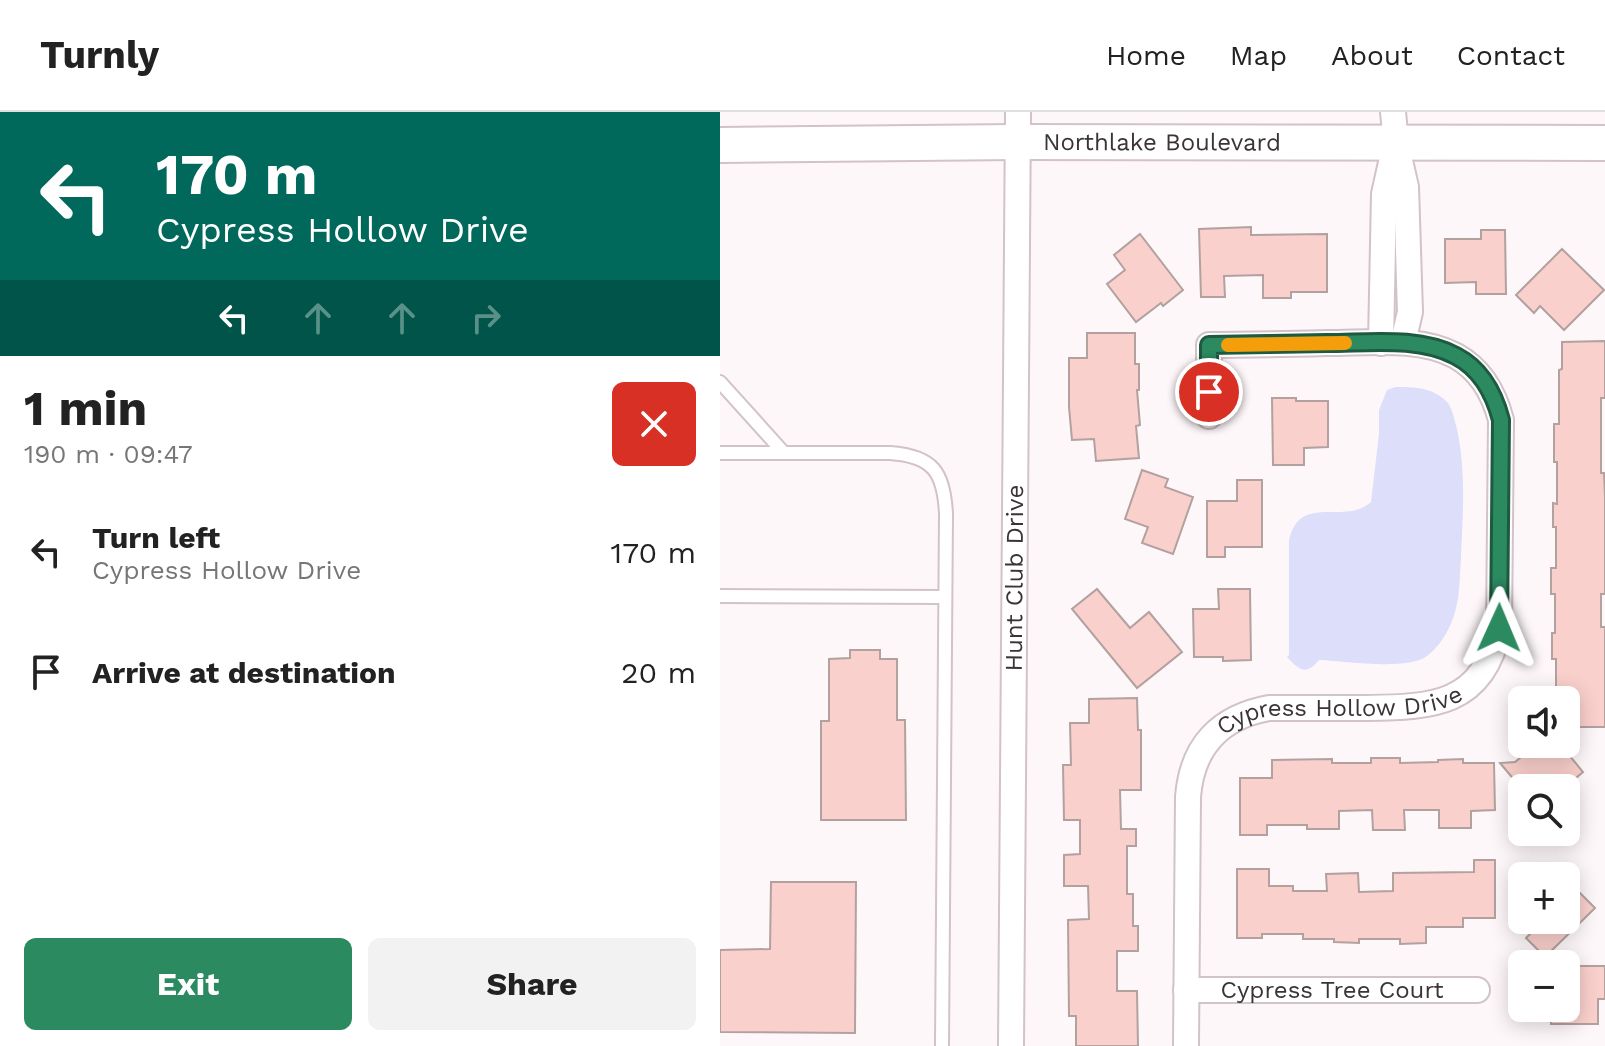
<!DOCTYPE html>
<meta charset="utf-8">
<style>
body{margin:0;font-family:"Work Sans",sans-serif;background:#f2f2f2;color:#222;height:100vh;display:flex;flex-direction:column;font-size:30px;white-space:nowrap}
*{box-sizing:border-box;margin:0}
p{font-size:26px;color:#767676}
.icon{flex:none;width:44px;height:44px;fill:none;stroke:currentColor;stroke-width:2;stroke-linecap:round;stroke-linejoin:round}
.map{position:relative;flex:1;overflow:hidden}
.sheet{display:flex;flex-direction:column;background:#fff;width:720px}
.sheet>*{flex:none}
.hud{background:#00695c;color:#fff;overflow:hidden}
.fabs{position:absolute;left:788px;top:574px;display:grid;gap:16px}
.fabs a{display:grid;place-items:center;width:72px;height:72px;border-radius:12px;background:#fff;box-shadow:0 4px 20px #0003;font-size:40px}
.pin{position:absolute;display:grid;place-items:center;width:68px;height:68px;color:#fff;margin:-34px;border:4px solid #fff;border-radius:50%;box-shadow:0 2px 8px #0007}
.me{position:absolute;width:88px;margin:-44px;rotate:1deg;stroke-linejoin:round;filter:drop-shadow(0 0 6px #0008)}
.turn{display:flex;align-items:center;gap:28px;height:168px;padding:0 24px;font-size:36px}
.turn .icon{width:104px;height:104px;stroke-width:2.5}
.turn b{display:block;font-size:56px;line-height:68px}
.lanes{display:flex;align-items:center;height:76px;padding:0 24px;background:#0003;justify-content:center;gap:40px;direction:ltr}
.lanes .off{opacity:.35}
.round{display:grid;place-items:center;flex:none;width:84px;height:84px;border-radius:12px;background:#f2f2f2}
.summary{display:flex;align-items:center;justify-content:space-between;height:136px;padding:0 24px}
h1{font-size:48px;font-weight:700;line-height:60px}
.primary-button{display:flex;gap:16px;margin-top:auto;padding:16px 24px}
.primary-button a{flex:1;height:92px;border-radius:12px;background:#2c8a61;color:#fff;font-size:32px;font-weight:700;line-height:92px;text-align:center}
.primary-button a+a{background:#f2f2f2;color:#222}
ul{padding:0;list-style:none}
li{display:flex;align-items:center;gap:24px;height:120px;padding:0 24px}
li div{flex:1}
li b{display:block;font-size:30px}
li em{font-style:normal}
header{display:flex;align-items:center;gap:48px;box-sizing:border-box;height:112px;padding:0 40px;background:#fff;border-bottom:2px solid #e0e0e0}
header strong{font-size:38px}
nav{display:flex;gap:44px;margin-inline-start:auto;font-size:28px}
main{display:flex;flex:1;min-height:0}
.map>svg:first-child{display:block}
.water{fill:#dcdefa}
.building{fill:#fad0cc;stroke:#b2a19f;stroke-width:2}
.lines{fill:none;stroke-linecap:round;stroke-linejoin:round}
.service-casing{stroke:#d2c2c9;stroke-width:16}
.minor-casing{stroke:#d2c2c9;stroke-width:28}
.secondary-casing{stroke:#d2c2c9;stroke-width:38}
.service{stroke:#fff;stroke-width:12}
.minor{stroke:#fff;stroke-width:24}
.secondary{stroke:#fff;stroke-width:34}
.route-casing{stroke:#1d5a3f;stroke-width:20}
.route{stroke:#2c8a61;stroke-width:14}
.slow{stroke:#f59e0b;stroke-width:14}
.labels{text-anchor:middle;stroke-width:6;stroke-linejoin:round;paint-order:stroke}
.street-label{font-size:24px;fill:#3a3437;stroke:#fff}
</style>
<header>
<strong>Turnly</strong>
<nav><a>Home</a><a>Map</a><a>About</a><a>Contact</a></nav>
</header>
<main>
<section class="sheet">
<div class="hud">
<div class="turn"><svg class="icon" aria-label="left" viewBox="0 0 24 24"><path d="M17 20v-9H6M10 6l-5 5 5 5"/></svg><div><b>170 m</b>Cypress Hollow Drive</div></div>
<div class="lanes"><svg class="icon" aria-label="left" viewBox="0 0 24 24"><path d="M17 20v-9H6M10 6l-5 5 5 5"/></svg><svg class="icon off" aria-label="ahead" viewBox="0 0 24 24"><path d="M12 20V5M6 11l6-6 6 6"/></svg><svg class="icon off" aria-label="ahead" viewBox="0 0 24 24"><path d="M12 20V5M6 11l6-6 6 6"/></svg><svg class="icon off" aria-label="right" viewBox="0 0 24 24"><path d="M7 20v-9h11M14 6l5 5-5 5"/></svg></div>
</div>
<div class="summary"><div><h1>1 min</h1><p>190 m · 09:47</p></div><a class="round" style="background:#d93025;color:#fff"><svg class="icon" aria-label="close" viewBox="0 0 24 24"><path d="M6 6l12 12M18 6L6 18"/></svg></a></div>
<ul>
<li><svg class="icon" aria-label="left" viewBox="0 0 24 24"><path d="M17 20v-9H6M10 6l-5 5 5 5"/></svg><div><b>Turn left</b><p>Cypress Hollow Drive</p></div><em>170 m</em></li>
<li><svg class="icon" aria-label="arrive" viewBox="0 0 24 24"><path d="M6 21V4h12l-3 4 3 4H6"/></svg><div><b>Arrive at destination</b></div><em>20 m</em></li>
</ul>
<div class="primary-button"><a>Exit</a><a>Share</a></div>
</section>
<div class="map">
<svg width="885" height="934" viewBox="0 0 885 934">
<rect width="100%" height="100%" fill="#fef7fa"/>
<!-- water -->
<path class="water" d="M675 275C693 275 712 275 726 289 733 296 734 308 737 317 746 360 743 401 741 444 740 460 740 477 737 492 733 511 723 532 707 544 687 559 625 549 599 548 586 564 579 558 567 545L569 543V429C579 380 625 414 651 390L659 322V298L667 278Z"/>
<!-- building -->
<g class="building">
<polygon points="531,115 531,123 607,122 607,180 571,180 571,186 543,186 543,163 504,164 505,185 481,185 479,117"/>
<polygon points="761,118 785,118 786,182 756,182 756,170 725,171 725,127 761,127"/>
<polygon points="420,122 463,178 443,194 441,191 416,210 387,172 405,158 394,143"/>
<polygon points="842,137 884,178 844,218 820,194 814,201 796,183"/>
<polygon points="367,221 415,221 415,252 419,252 419,278 417,278 420,313 416,314 419,346 376,349 374,327 352,328 349,295 349,246 367,246"/>
<polygon points="885,229 885,286 881,286 881,361 884,361 885,385 885,482 881,482 881,515 885,515 885,615 846,615 846,588 836,588 836,547 832,547 832,521 835,521 835,482 831,482 831,456 836,456 836,415 833,415 833,391 837,392 837,350 834,350 834,312 839,312 839,258 842,257 842,230"/>
<polygon points="552,286 576,286 576,289 608,289 608,335 584,336 584,353 553,353"/>
<polygon points="422,358 448,367 445,375 473,385 453,442 422,431 428,415 405,407"/>
<polygon points="517,368 542,368 542,435 505,435 505,445 487,445 487,389 517,389"/>
<polygon points="377,477 410,516 429,500 462,540 417,576 352,497"/>
<polygon points="498,477 530,477 531,548 503,549 503,545 474,545 473,497 499,497"/>
<polygon points="130,538 160,538 160,547 177,547 177,608 185,608 186,708 101,708 101,609 109,609 109,547 130,546"/>
<polygon points="417,586 418,618 421,618 421,678 400,678 401,717 416,717 416,734 407,734 407,782 413,782 413,814 418,814 418,839 397,839 397,879 417,879 418,934 356,934 356,904 349,904 348,808 369,807 368,774 344,774 344,743 360,742 360,708 344,708 343,653 351,653 350,611 369,611 369,587"/>
<polygon points="824,632 840,632 863,660 844,676 801,676 780,651 795,650 806,641 809,645"/>
<polygon points="651,646 680,646 680,651 718,650 718,648 743,647 743,651 774,651 775,698 751,699 751,716 719,716 719,698 684,698 685,718 653,718 652,698 619,699 619,717 587,717 587,713 547,713 547,723 520,723 520,666 552,666 552,648 612,647 612,651 651,651"/>
<polygon points="754,748 775,748 775,806 743,806 743,815 706,815 706,831 680,832 680,827 639,827 639,831 614,830 614,827 583,827 583,822 542,822 542,826 517,826 517,757 549,757 549,774 573,774 573,779 607,779 606,762 638,761 639,780 673,779 673,761 754,760"/>
<polygon points="846,767 875,796 825,845 806,826 810,822 796,808 846,808"/>
<polygon points="51,770 136,770 135,921 0,920 0,838 50,837"/>
<polygon points="846,854 885,854 885,887 878,887 878,912 831,912 831,896 846,896"/>
</g>
<g class="lines">
<defs>
<g id="service">
<polyline points="0,270 64,341"/>
<path d="M0 341H170C213 344 224 360 226 402L222 934"/>
<polyline points="0,484 225,485"/>
</g>
<g id="minor">
<polyline points="673,0 676,31 686,75 690,200 683,230"/>
<polyline points="661,231 664,82 674,37"/>
<path id="s1" d="M466 878H757"/>
<path id="s2" d="M291 934 298 0"/>
<path id="s3" d="M466 934 468 685C472 634 500 605 549 596 580 596 611 596 642 596 709 595 763 596 779 516L781 308C774 281 761 258 736 244 699 224 648 231 607 231 568 232 528 233 489 233V304"/>
</g>
<g id="secondary">
<path id="s4" d="M0 33 297 30 885 31"/>
</g>
</defs>
<!-- service casing -->
<use href="#service" class="service-casing"/>
<!-- minor casing -->
<use href="#minor" class="minor-casing"/>
<!-- secondary casing -->
<use href="#secondary" class="secondary-casing"/>
<!-- service -->
<use href="#service" class="service"/>
<!-- minor -->
<use href="#minor" class="minor"/>
<!-- secondary -->
<use href="#secondary" class="secondary"/>
</g>
<g class="lines">
<defs>
<path id="route" d="M489 280V233C528 232 568 232 607 231 648 231 699 224 736 244 761 257 774 281 781 308L779 516"/>
</defs>
<!-- route casing -->
<use href="#route" class="route-casing"/>
<!-- route -->
<use href="#route" class="route"/>
<!-- slow -->
<polyline class="slow" points="508,233 625,231"/>
</g>
<g class="labels">
<!-- street labels -->
<g class="street-label">
<text dy="8" stroke="none"><textPath href="#s4" startOffset="442">Northlake Boulevard</textPath></text>
<text dy="8" stroke="none"><textPath href="#s2" startOffset="468">Hunt Club Drive</textPath></text>
<text dy="8" stroke="none"><textPath href="#s3" startOffset="450">Cypress Hollow Drive</textPath></text>
<text dy="8" stroke="none"><textPath href="#s1" startOffset="146">Cypress Tree Court</textPath></text>
</g>
</g>
</svg>
<div class="fabs">
<a><svg class="icon" aria-label="sound" viewBox="0 0 24 24"><path d="M4 9h4l5-4v14l-5-4H4zM17 9q2 3 0 6"/></svg></a>
<a><svg class="icon" aria-label="search" viewBox="0 0 24 24"><circle cx="10" cy="10" r="6"/><path d="M15 15l6 6"/></svg></a>
<a>+</a>
<a>−</a>
</div>
<div class="pin" style="left:489px;top:280px;background:#d93025"><svg class="icon" aria-label="arrive" viewBox="0 0 24 24"><path d="M6 21V4h12l-3 4 3 4H6"/></svg></div>
<svg class="me" style="left:779px;top:516px" viewBox="-20 -20 40 40"><path d="M0-17L14 15 0 8-14 15z" fill="#2c8a61" stroke="#fff" stroke-width="4"/></svg>
</div>
</main>
